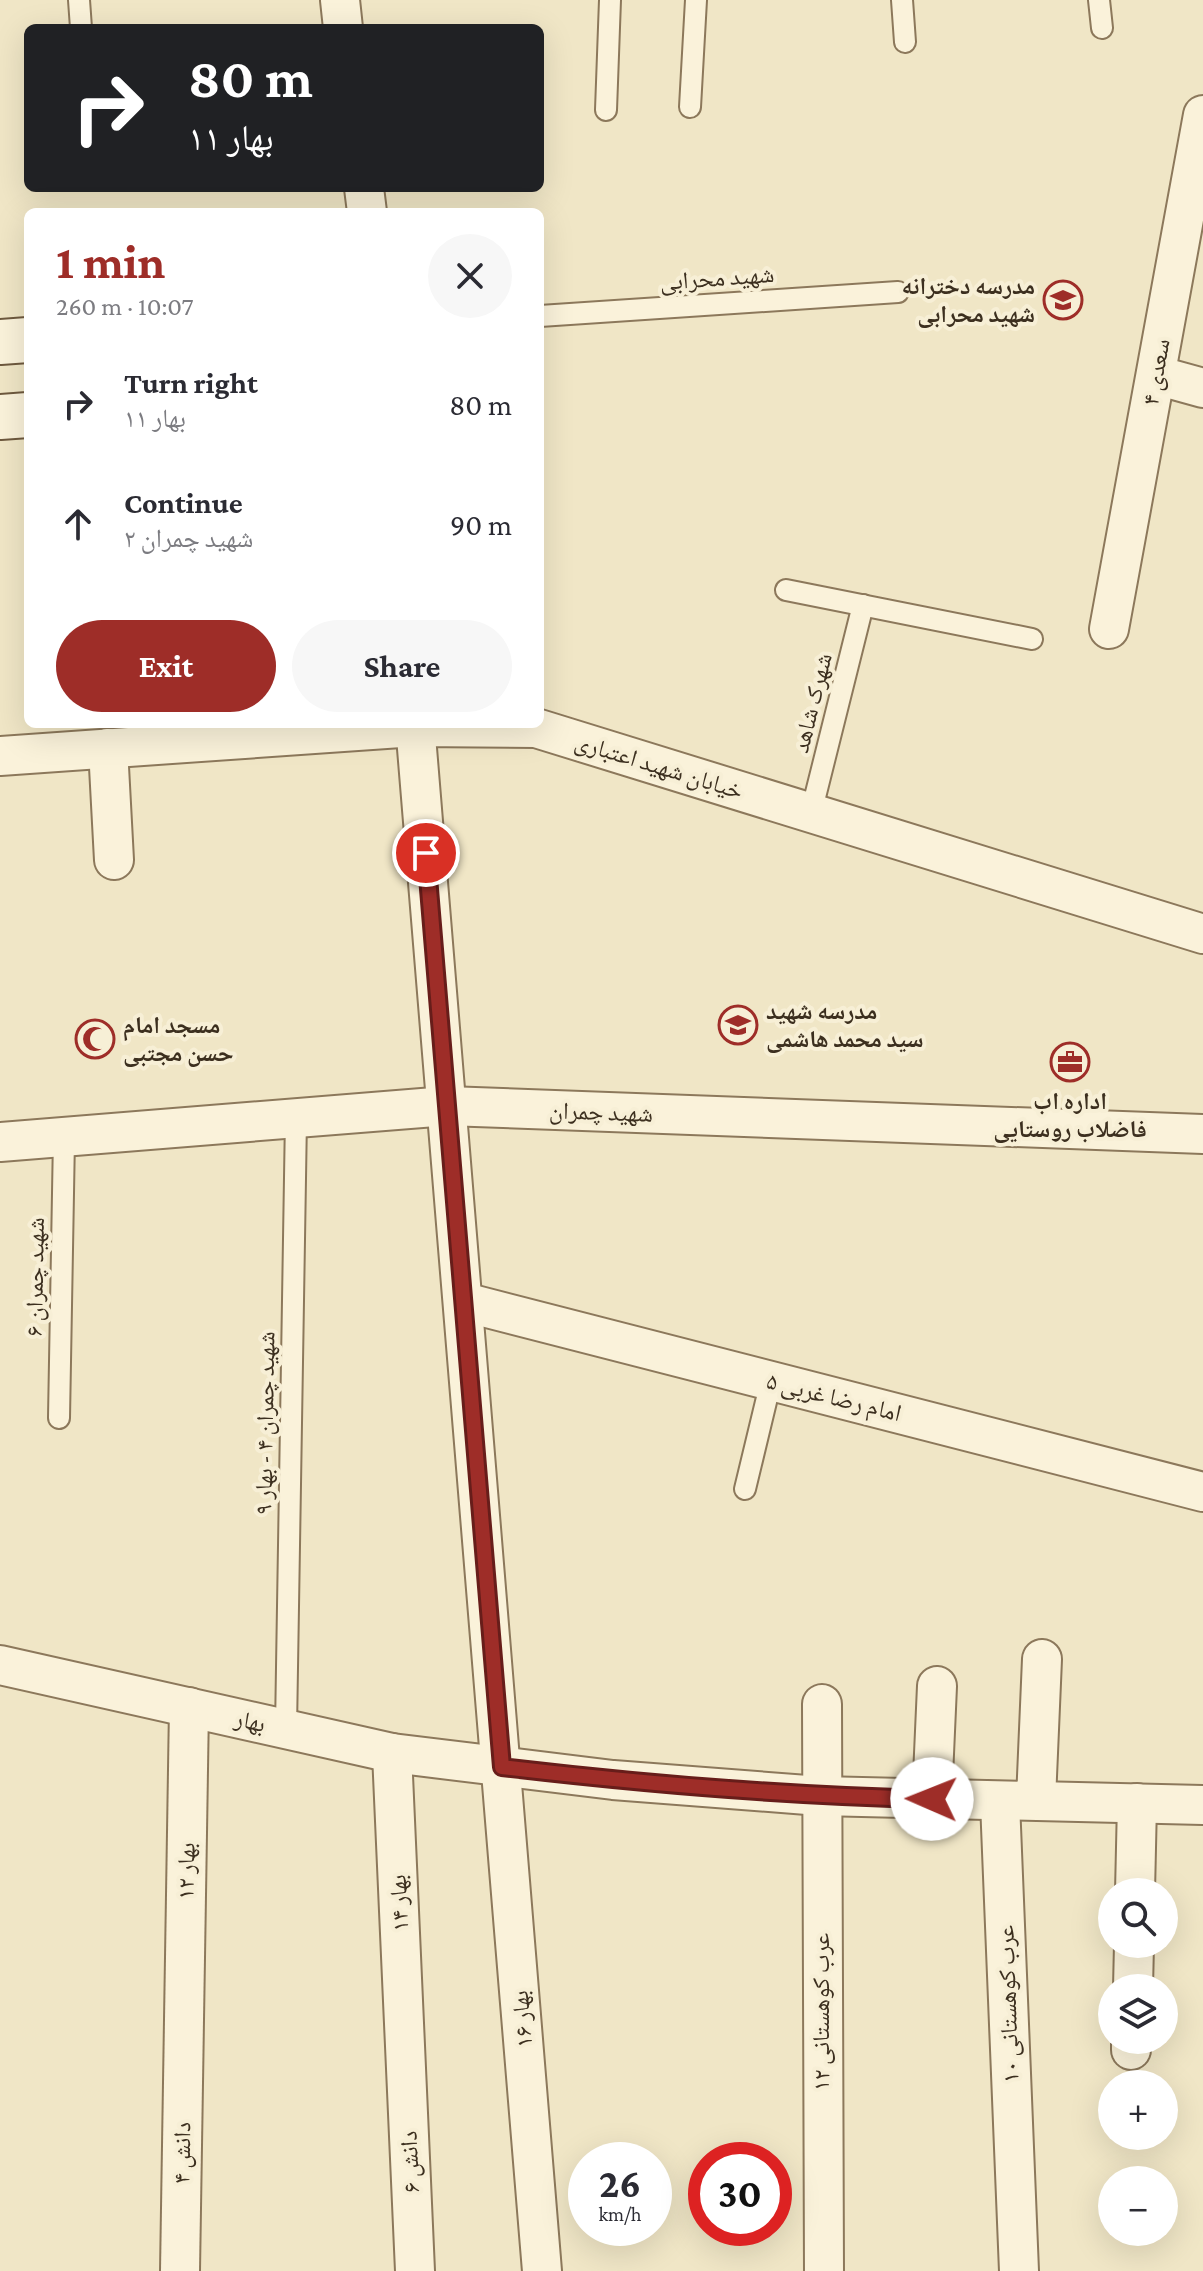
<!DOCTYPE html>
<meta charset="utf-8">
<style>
body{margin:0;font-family:"Crimson Pro","Noto Naskh Arabic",serif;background:#f7f7f7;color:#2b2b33;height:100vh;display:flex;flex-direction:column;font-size:30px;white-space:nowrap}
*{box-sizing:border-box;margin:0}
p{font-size:26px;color:#7c7c81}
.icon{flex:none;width:44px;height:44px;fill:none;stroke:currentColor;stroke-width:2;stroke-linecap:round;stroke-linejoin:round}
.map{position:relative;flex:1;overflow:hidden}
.details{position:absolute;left:24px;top:208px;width:520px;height:520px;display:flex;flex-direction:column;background:#fff;border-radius:12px;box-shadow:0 8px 32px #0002}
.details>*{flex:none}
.banner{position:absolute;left:24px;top:24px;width:520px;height:168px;border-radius:12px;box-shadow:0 8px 32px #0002;background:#202124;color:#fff;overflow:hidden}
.buttons{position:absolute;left:1098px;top:1878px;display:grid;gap:16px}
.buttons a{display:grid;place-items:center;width:80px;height:80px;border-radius:50%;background:#fff;box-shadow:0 8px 32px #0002;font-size:40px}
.speed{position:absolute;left:568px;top:2142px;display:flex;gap:16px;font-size:40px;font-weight:700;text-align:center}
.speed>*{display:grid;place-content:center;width:104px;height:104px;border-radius:50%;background:#fff;box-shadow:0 8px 32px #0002;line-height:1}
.speed small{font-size:20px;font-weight:400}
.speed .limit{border:12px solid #d22;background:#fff;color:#111}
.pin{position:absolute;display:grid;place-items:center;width:68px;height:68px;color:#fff;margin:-34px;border:4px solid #fff;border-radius:50%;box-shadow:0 2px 8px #0007}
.me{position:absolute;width:88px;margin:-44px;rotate:271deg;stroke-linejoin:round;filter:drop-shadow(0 0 6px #0008)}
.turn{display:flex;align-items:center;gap:28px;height:168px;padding:0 32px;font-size:36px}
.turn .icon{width:104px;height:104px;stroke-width:2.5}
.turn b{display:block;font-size:56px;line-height:68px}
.round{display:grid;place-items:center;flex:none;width:84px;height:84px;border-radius:42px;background:#f7f7f7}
.summary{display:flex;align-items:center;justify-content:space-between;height:136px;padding:0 32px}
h1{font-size:48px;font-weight:700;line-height:60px;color:#9e2d28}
.button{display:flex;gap:16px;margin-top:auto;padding:16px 32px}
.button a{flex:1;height:92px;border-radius:48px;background:#9e2d28;color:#fff;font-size:32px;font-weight:700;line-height:92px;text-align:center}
.button a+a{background:#f7f7f7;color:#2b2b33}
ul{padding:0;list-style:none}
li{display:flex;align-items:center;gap:24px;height:120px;padding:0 32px}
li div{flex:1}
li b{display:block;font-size:30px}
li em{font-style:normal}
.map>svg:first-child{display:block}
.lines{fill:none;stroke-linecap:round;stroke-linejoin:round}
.lane-casing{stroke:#8c785b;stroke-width:24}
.street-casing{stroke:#8c785b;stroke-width:42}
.secondary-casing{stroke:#6e593e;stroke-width:48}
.lane{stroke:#faf2da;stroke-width:20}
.street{stroke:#faf2da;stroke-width:38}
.secondary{stroke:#faf2da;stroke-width:44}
.route-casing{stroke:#671d1a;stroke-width:20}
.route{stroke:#9e2d28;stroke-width:14}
.labels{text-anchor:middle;stroke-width:8;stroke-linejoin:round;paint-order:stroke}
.street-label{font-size:24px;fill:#3c2f1f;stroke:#f7efd6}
.poi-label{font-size:24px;font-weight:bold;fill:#3c2f1f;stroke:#f7efd6;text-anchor:start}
</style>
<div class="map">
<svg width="1203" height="2271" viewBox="0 0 1203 2271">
<rect width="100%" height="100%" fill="#f0e6c6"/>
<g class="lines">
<defs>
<g id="lane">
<polyline points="79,0 81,28"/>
<polyline points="902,0 905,42"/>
<polyline points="1099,0 1102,28"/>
<polyline points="690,107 696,0"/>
<polyline points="606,110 610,0"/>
<polyline points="540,316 898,292"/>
<polyline points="786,590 1032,639"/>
<polyline points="811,813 863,605"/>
<polyline points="59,1418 64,1137"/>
<polyline points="745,1489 771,1381"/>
<polyline points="286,1729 296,1117"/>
</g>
<g id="street">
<polyline points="340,0 343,28"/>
<polyline points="364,188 367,212"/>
<polyline points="1156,375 1203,388"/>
<polyline points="1109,629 1203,115"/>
<polyline points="415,724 542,2271"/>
<polyline points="108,748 114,860"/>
<polyline points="0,756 415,727 536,728 1203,934"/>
<polyline points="0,1142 447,1106 1203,1134"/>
<polyline points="464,1302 1203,1492"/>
<polyline points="0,1665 392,1753 613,1780 820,1796 1203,1805"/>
<polyline points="822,1704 824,2271"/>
<polyline points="392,1753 415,2271"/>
<polyline points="932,1799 937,1686"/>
<polyline points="1036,1800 1042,1659"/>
<polyline points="1000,1802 1019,2271"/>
<polyline points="1135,1892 1137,1803"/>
<polyline points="1133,1988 1134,1944"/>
<polyline points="1131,2050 1131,2040"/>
<polyline points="180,2271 189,1707"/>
</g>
<g id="secondary">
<polyline points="0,342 28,340"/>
<polyline points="0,417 28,415"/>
</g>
</defs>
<!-- lane casing -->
<use href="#lane" class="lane-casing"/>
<!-- street casing -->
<use href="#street" class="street-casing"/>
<!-- secondary casing -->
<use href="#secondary" class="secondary-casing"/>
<!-- lane -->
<use href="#lane" class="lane"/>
<!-- street -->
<use href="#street" class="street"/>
<!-- secondary -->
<use href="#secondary" class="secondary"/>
</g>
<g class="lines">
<defs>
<path id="route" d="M426 853 502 1767C646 1784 788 1796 932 1799"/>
</defs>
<!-- route casing -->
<use href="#route" class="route-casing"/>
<!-- route -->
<use href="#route" class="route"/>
</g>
<!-- icons -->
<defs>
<symbol id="school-ring" viewBox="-11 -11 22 22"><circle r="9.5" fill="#f7efd6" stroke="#9e2d28" stroke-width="1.5"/><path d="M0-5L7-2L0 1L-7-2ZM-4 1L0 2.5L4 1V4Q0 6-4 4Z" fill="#9e2d28"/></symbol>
<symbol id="mosque-ring" viewBox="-11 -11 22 22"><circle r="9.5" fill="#f7efd6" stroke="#9e2d28" stroke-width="1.5"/><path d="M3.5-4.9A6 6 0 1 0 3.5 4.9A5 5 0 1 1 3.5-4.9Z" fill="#9e2d28"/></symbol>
<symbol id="office-ring" viewBox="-11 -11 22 22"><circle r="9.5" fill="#f7efd6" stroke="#9e2d28" stroke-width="1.5"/><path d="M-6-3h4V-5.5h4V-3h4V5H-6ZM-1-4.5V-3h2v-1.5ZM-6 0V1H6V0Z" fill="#9e2d28"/></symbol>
</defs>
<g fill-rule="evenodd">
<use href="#school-ring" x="1041" y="278" width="44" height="44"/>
<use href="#school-ring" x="716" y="1003" width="44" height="44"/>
<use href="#mosque-ring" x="73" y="1017" width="44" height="44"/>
<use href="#office-ring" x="1048" y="1040" width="44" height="44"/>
</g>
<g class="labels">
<!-- street labels -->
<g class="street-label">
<text transform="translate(717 278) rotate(-4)" y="8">شهید محرابی</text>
<text transform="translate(1156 372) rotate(-80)" y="8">سعدی ۴</text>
<text transform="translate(812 703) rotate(-76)" y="8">شهرک شاهد</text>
<text transform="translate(659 766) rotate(17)" y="8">خیابان شهید اعتباری</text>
<text transform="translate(601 1112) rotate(2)" y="8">شهید چمران</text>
<text transform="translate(35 1277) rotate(-89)" y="8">شهید چمران ۶</text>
<text transform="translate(834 1397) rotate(14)" y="8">امام رضا غربی ۵</text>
<text transform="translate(265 1423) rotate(-89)" y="8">شهید چمران ۴ - بهار ۹</text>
<text transform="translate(250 1721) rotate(12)" y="8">بهار</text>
<text transform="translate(186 1871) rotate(-89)" y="8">بهار ۱۲</text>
<text transform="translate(399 1903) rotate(-93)" y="8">بهار ۱۴</text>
<text transform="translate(1008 2004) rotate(-92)" y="8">عرب کوهستانی ۱۰</text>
<text transform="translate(821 2012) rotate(-90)" y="8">عرب کوهستانی ۱۲</text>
<text transform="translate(522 2019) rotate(-95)" y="8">بهار ۱۶</text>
<text transform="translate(182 2153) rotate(-89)" y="8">دانش ۴</text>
<text transform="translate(410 2162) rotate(-93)" y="8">دانش ۶</text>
</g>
<!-- poi labels -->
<g class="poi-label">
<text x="1035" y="294" text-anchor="end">مدرسه دخترانه<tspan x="1035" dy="28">شهید محرابی</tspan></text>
<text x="766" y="1019">مدرسه شهید<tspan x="766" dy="28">سید محمد هاشمی</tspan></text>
<text x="123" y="1033">مسجد امام<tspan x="123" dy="28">حسن مجتبی</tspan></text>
<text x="1070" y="1109" text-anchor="middle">اداره اب<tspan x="1070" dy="28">فاضلاب روستایی</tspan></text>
</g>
</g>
</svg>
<div class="buttons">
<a><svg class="icon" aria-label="search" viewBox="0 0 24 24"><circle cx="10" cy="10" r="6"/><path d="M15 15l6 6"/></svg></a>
<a><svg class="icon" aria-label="layers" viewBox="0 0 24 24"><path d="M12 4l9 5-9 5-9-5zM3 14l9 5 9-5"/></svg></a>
<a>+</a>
<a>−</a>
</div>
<div class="speed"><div>26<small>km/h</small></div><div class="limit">30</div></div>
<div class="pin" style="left:426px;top:853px;background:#d93025"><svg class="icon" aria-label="arrive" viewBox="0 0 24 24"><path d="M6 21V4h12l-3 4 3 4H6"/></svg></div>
<svg class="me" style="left:932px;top:1799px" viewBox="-20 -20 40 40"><circle r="19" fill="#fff"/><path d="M0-13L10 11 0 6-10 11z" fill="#9e2d28"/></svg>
<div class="banner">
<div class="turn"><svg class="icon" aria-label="right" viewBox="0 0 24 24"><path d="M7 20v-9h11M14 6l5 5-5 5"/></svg><div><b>80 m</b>بهار ۱۱</div></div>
</div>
<section class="details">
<div class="summary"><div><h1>1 min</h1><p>260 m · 10:07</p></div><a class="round"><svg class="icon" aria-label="close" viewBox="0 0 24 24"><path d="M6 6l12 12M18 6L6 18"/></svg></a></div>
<ul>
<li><svg class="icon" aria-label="right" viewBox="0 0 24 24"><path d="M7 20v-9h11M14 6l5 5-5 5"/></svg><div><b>Turn right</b><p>بهار ۱۱</p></div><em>80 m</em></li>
<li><svg class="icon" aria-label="ahead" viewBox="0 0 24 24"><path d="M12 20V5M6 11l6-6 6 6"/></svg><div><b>Continue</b><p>شهید چمران ۲</p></div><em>90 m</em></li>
</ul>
<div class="button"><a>Exit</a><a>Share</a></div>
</section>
</div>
